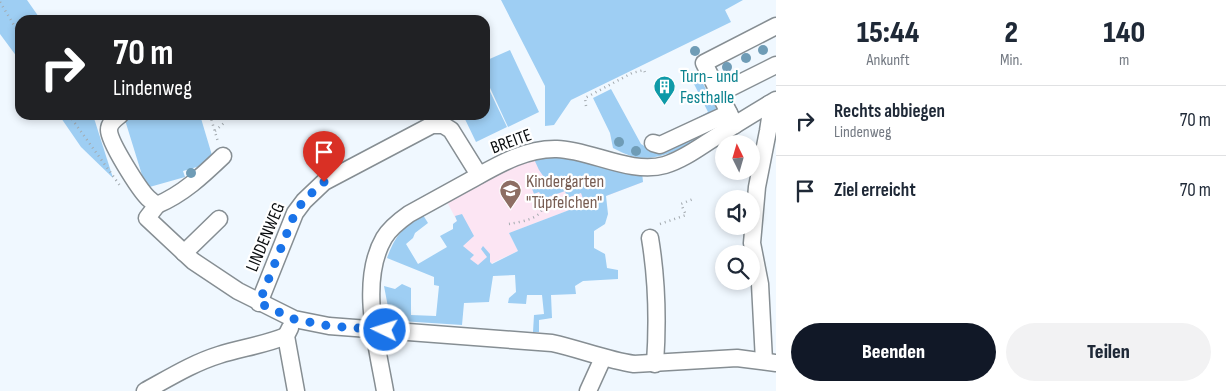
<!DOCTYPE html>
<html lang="de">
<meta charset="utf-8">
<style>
body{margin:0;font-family:"Sofia Sans Condensed",sans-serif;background:#f2f2f3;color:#1f2937;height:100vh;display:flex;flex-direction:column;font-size:19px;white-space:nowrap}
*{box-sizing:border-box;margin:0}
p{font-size:16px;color:#747a83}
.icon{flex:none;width:28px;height:28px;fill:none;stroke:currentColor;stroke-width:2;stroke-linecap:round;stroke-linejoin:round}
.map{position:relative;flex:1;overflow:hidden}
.drawer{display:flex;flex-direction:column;background:#fff;width:450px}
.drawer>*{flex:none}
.hud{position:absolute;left:15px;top:15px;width:475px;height:105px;border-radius:15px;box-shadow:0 2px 8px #0003;background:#202124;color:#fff;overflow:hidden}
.needle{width:32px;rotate:355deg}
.buttons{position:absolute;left:715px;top:135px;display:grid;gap:10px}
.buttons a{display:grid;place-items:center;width:45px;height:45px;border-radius:50%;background:#fff;box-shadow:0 2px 8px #0003;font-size:25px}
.pin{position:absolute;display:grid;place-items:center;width:42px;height:42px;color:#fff;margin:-51px -21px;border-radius:50% 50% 50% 0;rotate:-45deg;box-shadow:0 0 5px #0007}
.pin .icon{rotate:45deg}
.me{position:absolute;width:55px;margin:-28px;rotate:274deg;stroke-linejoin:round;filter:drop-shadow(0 0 4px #0008)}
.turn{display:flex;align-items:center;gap:18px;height:105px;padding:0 15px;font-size:22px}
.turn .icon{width:65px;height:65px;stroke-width:2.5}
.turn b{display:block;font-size:35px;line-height:42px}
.eta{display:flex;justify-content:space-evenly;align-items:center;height:85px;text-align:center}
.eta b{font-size:30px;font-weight:800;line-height:35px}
.action{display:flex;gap:10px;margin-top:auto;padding:10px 15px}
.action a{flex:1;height:58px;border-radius:30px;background:#111827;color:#fff;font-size:20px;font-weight:800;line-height:58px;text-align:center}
.action a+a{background:#f2f2f3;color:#1f2937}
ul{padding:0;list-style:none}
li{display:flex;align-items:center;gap:15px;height:70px;padding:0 15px;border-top:1px solid #e0e1e3}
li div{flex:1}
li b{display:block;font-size:19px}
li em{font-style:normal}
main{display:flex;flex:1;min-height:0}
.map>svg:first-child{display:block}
.education{fill:#fce5f3}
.green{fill:#9ecef3}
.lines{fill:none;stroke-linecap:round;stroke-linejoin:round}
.minor-casing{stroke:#868e93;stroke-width:19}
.path{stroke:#a3aaaf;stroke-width:2.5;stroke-dasharray:1 4;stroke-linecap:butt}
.minor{stroke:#fff;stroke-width:16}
.tree{fill:#6f9cb6}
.route{stroke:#1a73e8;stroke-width:9;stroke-dasharray:0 16.2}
.labels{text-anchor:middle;stroke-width:4.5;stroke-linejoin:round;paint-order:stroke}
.culture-label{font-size:18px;fill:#0d838f;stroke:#fff;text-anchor:start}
.street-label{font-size:18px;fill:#090c0e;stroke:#fff}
.education-label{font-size:18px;fill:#785e54;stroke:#fff;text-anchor:start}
</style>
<main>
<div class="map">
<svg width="776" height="391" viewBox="0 0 776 391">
<rect width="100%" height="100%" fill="#f0f8ff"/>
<!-- education -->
<polygon class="education" points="533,157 643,182 509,233 518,251 475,271 453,224 457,221 447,202 519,163"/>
<!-- green -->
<g class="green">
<polygon points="0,0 27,0 41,20 20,20 20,61 0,34"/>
<polygon points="501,0 743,0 725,10 731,22 571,100 554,125 545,126 545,86"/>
<polygon points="510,50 539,112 508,127 485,77 485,61"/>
<polygon points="701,80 716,108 712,119 658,139 708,112 694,84"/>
<polygon points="485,81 507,127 476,142 463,115 485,115"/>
<path d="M611 89 641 144 651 150 714 127C690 144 662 164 631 156 625 154 619 151 613 148L610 133 593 98Z"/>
<polygon points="59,115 93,115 113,178 81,147"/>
<polygon points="142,115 200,115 214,162 183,171 185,177 146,188 125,120"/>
<path d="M551 154 642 172 643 182 606 196 608 214 605 224 594 231V248L605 254 607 268 618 270V279L583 281 575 286 576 294 551 295 552 318 539 320V332H533L534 315 544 314 542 295H527L526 304 508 303 509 298 516 292 515 275 493 276 489 302 464 303 462 325 401 321 388 307 384 286 395 289 402 284 411 288V315L436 316 439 286 434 285V277L387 258C394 238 404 224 423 215L428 223 415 233 413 238 406 244 418 264 447 247 440 236 453 229V224L457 221 455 216 462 214 474 236 463 246 474 255 470 259 478 265 487 257 481 249 483 246 490 254V262L492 264 518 251 509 233 585 204 581 193 567 198 565 191 543 199 539 192 534 194 531 186 540 189 544 188 546 180 539 170 533 157Z"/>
</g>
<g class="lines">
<defs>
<g id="minor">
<polyline points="720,93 776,65"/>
<path d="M120 115C115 119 109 123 109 130 109 142 139 189 148 198 150 200 154 203 157 205L147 218 193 261 238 291 294 319 329 326 552 343C580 349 606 360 634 364L737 358 776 363"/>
<polyline points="735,125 704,63 776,26"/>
<polyline points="653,143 660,145 729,113"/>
<path d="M157 205C183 194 202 176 223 156"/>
<path d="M650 238C657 280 658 321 655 364"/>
<polyline points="184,253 219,219"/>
<polyline points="259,303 295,213 304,201 324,182 432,125 443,125 451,130 479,175"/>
<polyline points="290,328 286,336 296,391"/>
<polyline points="764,361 760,284 752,243 757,187 768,131 770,118 769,104"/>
<path d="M145 391C169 378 193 363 219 355 241 348 264 345 286 336"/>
<path d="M385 391C377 345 359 281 384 238 390 228 399 221 409 214 429 203 449 192 469 181 496 166 525 148 557 149 591 150 631 175 665 165 682 160 697 149 711 140 733 126 754 113 776 100"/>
<polyline points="588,391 603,358"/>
</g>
</defs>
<!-- minor casing -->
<use href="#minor" class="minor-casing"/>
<!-- path -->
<g class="path">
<polyline points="0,2 20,35"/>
<polyline points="586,106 585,98 632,73 644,70 646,76"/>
<polyline points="69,115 121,187"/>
<polyline points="210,115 218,142"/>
<polyline points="215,131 224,123"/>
<path d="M509 224C525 221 552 217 539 196H533"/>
<polyline points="660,224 686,215 681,204 693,199"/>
</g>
<!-- minor -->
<use href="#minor" class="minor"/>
</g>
<!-- trees -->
<g class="tree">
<circle cx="763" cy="50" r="5"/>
<circle cx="695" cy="51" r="5"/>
<circle cx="746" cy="58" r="5"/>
<circle cx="727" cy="67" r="5"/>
<circle cx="619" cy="142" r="5"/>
<circle cx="636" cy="151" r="5"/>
<circle cx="191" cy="173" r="5"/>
</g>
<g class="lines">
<!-- route -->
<polyline class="route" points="324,182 304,200 295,213 259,303 294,319 329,326 385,330"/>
</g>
<!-- icons -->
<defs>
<symbol id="building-pin" viewBox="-11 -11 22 30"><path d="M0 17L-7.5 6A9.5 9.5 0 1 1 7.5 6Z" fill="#0f9aa8" stroke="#fff"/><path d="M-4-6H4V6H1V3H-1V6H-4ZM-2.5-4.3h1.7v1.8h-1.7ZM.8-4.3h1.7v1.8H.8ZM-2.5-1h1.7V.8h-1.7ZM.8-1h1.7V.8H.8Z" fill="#fff"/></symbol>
<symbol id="school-pin" viewBox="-11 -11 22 30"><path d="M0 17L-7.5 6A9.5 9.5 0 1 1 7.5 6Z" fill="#8d6e63" stroke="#fff"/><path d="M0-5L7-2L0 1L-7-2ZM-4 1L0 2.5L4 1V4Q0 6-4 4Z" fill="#fff"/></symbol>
</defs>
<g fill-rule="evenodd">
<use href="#building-pin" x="652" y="74" width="25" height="34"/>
<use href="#school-pin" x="498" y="178" width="25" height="34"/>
</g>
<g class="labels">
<!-- culture labels -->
<g class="culture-label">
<text x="680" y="82">Turn- und<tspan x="680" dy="21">Festhalle</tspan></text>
</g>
<!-- street labels -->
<g class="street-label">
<text transform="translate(511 141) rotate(-20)" y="6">BREITE</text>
<text transform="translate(265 237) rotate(-67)" y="6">LINDENWEG</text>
</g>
<!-- education labels -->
<g class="education-label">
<text x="526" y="187">Kindergarten<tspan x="526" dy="21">"Tüpfelchen"</tspan></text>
</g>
</g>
</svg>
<div class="buttons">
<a><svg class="needle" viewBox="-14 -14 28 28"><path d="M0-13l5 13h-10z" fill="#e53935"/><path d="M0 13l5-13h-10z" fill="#747a83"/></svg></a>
<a><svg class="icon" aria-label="sound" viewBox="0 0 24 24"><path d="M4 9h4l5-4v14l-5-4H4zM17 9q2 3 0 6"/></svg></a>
<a><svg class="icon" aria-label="search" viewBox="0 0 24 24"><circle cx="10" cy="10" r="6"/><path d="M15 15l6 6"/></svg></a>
</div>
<div class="pin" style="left:324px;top:182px;background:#d93025"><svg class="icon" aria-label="arrive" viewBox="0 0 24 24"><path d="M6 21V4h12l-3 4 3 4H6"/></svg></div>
<svg class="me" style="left:385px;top:330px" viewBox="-20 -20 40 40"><circle r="17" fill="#1a73e8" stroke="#fff" stroke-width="3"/><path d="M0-11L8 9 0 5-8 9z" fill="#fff"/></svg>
<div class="hud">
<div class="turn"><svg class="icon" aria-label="right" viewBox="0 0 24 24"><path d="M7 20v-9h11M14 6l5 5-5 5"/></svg><div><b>70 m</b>Lindenweg</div></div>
</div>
</div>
<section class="drawer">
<div class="eta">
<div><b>15:44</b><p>Ankunft</p></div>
<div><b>2</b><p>Min.</p></div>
<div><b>140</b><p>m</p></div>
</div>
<ul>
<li><svg class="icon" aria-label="right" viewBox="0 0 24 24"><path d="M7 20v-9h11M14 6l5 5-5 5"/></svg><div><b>Rechts abbiegen</b><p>Lindenweg</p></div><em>70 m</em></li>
<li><svg class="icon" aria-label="arrive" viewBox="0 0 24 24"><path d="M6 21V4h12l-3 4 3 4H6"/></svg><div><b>Ziel erreicht</b></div><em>70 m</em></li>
</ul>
<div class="action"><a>Beenden</a><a>Teilen</a></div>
</section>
</main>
